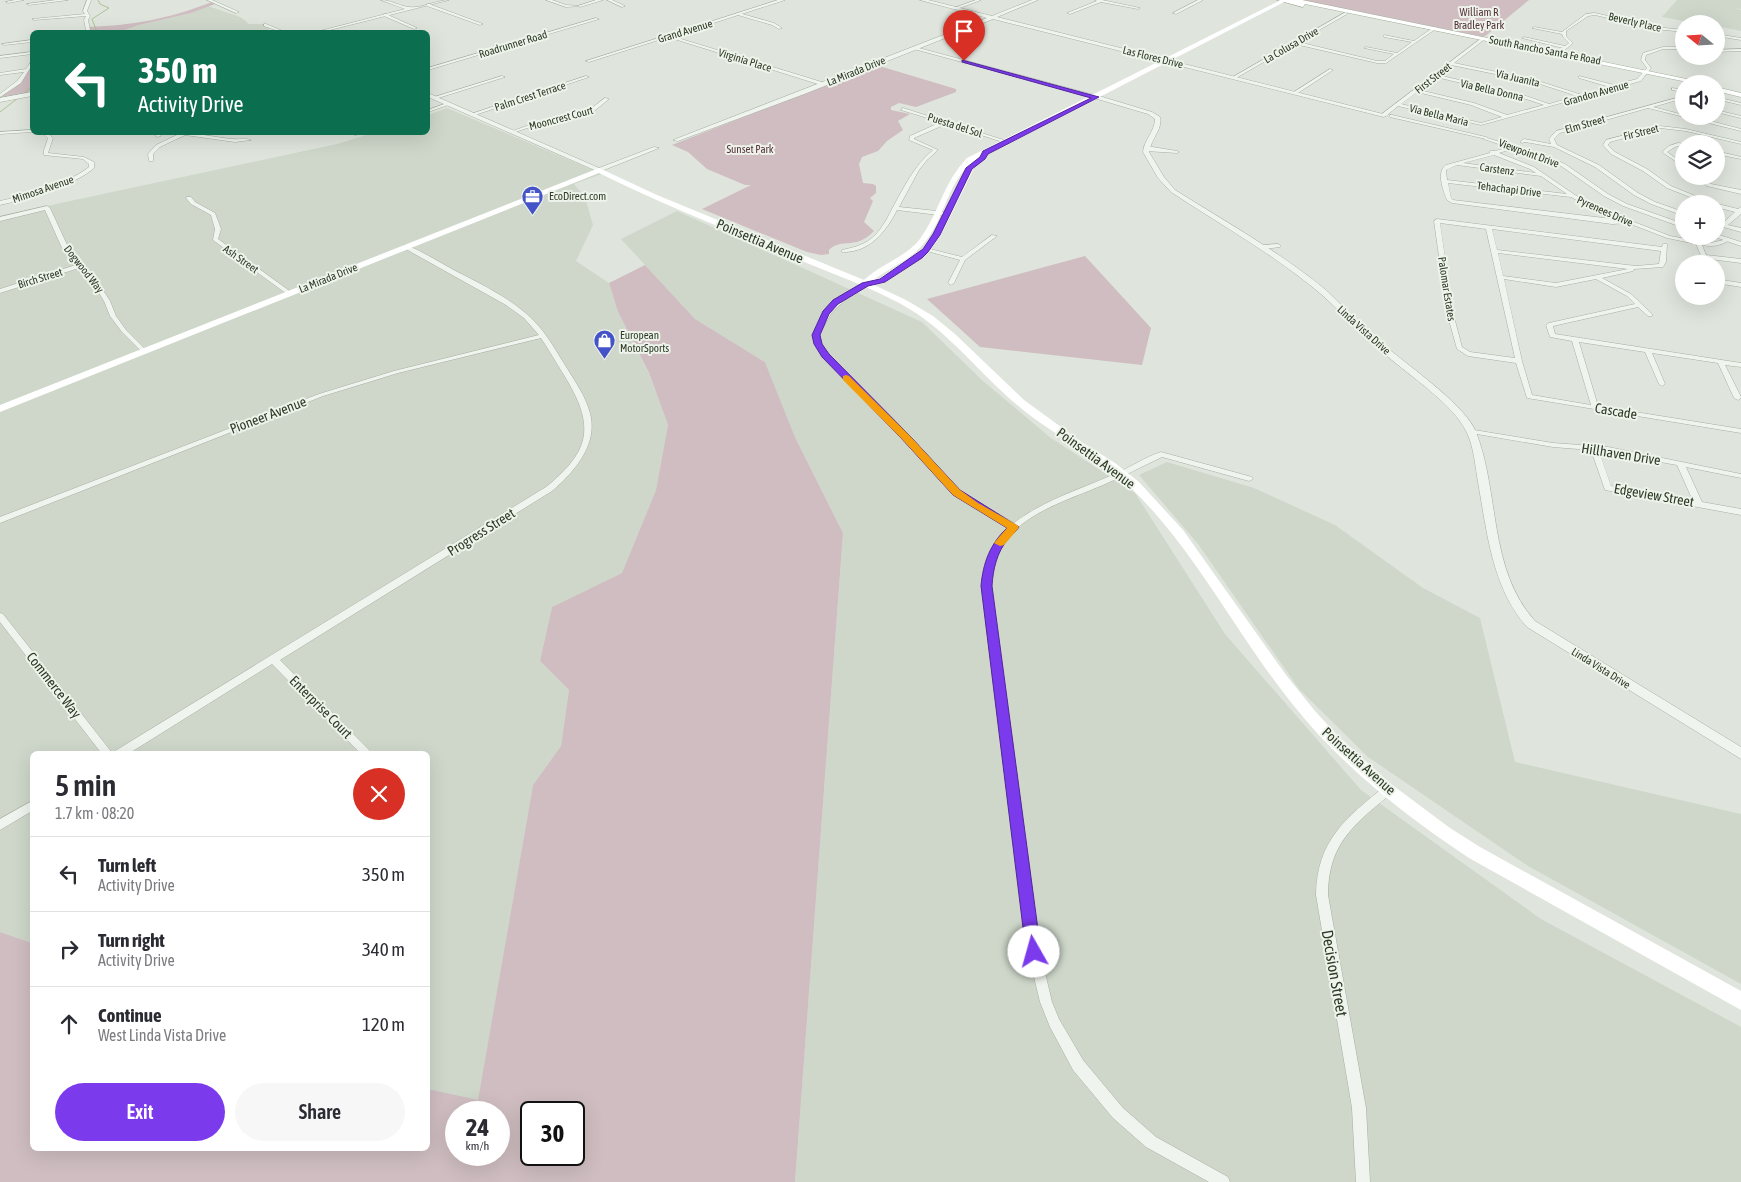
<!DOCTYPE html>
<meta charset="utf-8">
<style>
body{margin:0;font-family:"Asap Condensed",sans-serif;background:#f7f7f7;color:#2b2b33;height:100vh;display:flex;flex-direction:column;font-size:19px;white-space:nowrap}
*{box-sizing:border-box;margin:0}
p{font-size:16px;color:#7c7c81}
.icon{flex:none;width:28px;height:28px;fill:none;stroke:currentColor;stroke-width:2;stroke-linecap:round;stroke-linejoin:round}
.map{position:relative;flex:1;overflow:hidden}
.drawer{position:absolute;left:30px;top:751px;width:400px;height:400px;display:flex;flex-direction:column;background:#fff;border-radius:8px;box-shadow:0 5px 20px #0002}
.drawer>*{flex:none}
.hud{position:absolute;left:30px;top:30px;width:400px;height:105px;border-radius:8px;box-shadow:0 5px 20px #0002;background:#0b6e4f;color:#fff;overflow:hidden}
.needle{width:32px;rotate:288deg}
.fabs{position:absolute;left:1675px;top:15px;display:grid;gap:10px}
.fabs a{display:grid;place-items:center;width:50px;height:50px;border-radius:50%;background:#fff;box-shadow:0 5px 20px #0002;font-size:25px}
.speed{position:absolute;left:445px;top:1101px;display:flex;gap:10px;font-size:25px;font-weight:700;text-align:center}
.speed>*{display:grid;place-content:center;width:65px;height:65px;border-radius:50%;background:#fff;box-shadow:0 5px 20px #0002;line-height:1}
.speed small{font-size:12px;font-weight:400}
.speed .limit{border:2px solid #111;border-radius:8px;background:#fff;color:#111}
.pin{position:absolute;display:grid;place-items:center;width:42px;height:42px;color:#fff;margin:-51px -21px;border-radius:50% 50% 50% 0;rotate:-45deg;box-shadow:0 0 5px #0007}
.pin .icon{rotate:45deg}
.me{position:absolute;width:55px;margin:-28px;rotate:353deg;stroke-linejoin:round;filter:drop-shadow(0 0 4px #0008)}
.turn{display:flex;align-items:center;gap:18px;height:105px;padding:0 25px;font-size:22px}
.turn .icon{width:65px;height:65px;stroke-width:2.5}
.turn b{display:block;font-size:35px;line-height:42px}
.round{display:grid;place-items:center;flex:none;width:52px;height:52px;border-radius:26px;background:#f7f7f7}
.overview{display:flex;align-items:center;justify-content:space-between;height:85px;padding:0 25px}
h1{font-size:30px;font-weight:600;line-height:38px}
.cta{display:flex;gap:10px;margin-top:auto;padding:10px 25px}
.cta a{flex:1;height:58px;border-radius:30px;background:#7c3aed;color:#fff;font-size:20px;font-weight:600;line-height:58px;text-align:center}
.cta a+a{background:#f7f7f7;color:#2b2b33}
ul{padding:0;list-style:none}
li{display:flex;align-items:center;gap:15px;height:75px;padding:0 25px;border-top:1px solid #e1e1e2}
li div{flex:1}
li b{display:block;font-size:19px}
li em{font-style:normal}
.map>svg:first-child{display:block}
.built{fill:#ced7ca}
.green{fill:#cfbdc1;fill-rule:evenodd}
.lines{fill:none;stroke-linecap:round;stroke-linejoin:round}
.stream{stroke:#acc498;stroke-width:1}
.minor-casing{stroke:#a6afa2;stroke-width:1}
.tertiary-casing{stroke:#a6afa2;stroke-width:1}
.primary-casing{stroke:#a3b09c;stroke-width:1}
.minor{fill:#f0f4ee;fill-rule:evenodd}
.tertiary{fill:#f0f4ee;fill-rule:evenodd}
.secondary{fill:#fff;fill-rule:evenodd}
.primary{fill:#fff;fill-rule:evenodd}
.route{fill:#7c3aed;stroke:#51269a}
.slow{fill:#f59e0b}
.labels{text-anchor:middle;stroke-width:4;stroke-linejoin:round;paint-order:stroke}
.far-park-label{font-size:11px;fill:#563439;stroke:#eef3eb}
.far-street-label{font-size:11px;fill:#2d3b26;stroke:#eef3eb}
.far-poi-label{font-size:11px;fill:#2d3b26;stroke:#eef3eb;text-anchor:start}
.street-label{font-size:14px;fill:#2d3b26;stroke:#eef3eb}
.near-street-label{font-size:16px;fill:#2d3b26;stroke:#eef3eb}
</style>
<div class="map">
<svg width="1741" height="1182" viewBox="0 0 1741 1182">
<rect width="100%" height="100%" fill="#dfe5dc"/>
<!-- built -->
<g class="built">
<polygon points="1677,0 1741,0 1741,9 1734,8 1741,10 1741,31 1716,26 1716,24 1700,24 1662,17"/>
<polygon points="208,6 240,17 246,21 248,24 266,24 274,27 262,32 119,32 139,25 191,13"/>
<polygon points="447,108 602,174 574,184 585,197 593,225 576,261 609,283 618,312 649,374 668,425 656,490 622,573 552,607 540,661 569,690 561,746 533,785 478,1101 428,1089 428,754 32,754 32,943 0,932 0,216 337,144 373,133 428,132 428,115"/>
<polygon points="677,211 922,322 983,381 1051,438 1135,493 1225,634 1361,790 1541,919 1741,1027 1741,1182 795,1182 843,533 795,437 765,362 695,319 621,239"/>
<polygon points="1167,462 1254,488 1335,525 1423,588 1480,618 1515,762 1741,814 1741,984 1528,866 1368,757 1299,689 1198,544 1139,475"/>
</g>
<!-- green -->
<g class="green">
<polygon points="1301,0 1529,0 1484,37"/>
<path d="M212 2 215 4 191 13 139 25 119 32H86L88 27C135 25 168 19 212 2Z"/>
<polygon points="32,63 32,91 0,97 11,89"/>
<path d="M876 65 956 89V92L916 107 899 103 891 107V110L910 114 898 121 903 130 887 141 878 151 862 157 859 164 863 183 873 184 876 186V193L870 198 873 201 864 222 874 231C855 251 842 237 829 250V254L821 255 807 252 702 209 751 185H745L707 169 688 152 672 145Z"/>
<polygon points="1085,256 1151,328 1142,365 980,347 927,299"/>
<path d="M645 265 695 319 765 362 795 437 843 533 795 1182H0V932L32 943V1149H428V1089L478 1100 533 785 561 746 569 690 540 661 552 607 622 573 656 490 668 425 649 373 618 312 609 283ZM456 1112H499V1155H456ZM531 1112H574V1155H531Z"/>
</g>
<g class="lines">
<!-- stream -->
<g class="stream">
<polyline points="97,32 92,19 109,8 100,4 98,0"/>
<polyline points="22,95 32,86"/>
<polyline points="0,112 18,98"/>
</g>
<defs>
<g id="minor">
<polygon points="15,0 24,0 8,3 6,2"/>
<polygon points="56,0 68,0 29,5 27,4"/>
<polygon points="87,0 91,0 87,11 90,16 88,20 90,30 88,32 84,32 86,30 84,20 86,16 34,20 32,19 85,14 83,11"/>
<polygon points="207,0 212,0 239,12 236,13"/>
<polygon points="546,0 552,0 566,5 582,6 566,7"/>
<polygon points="607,0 612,0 625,6 622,7"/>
<polygon points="976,0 981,0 957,9 954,8"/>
<polygon points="1095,0 1102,0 1140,8 1138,9 1101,2 1070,14 1067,13 1097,1"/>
<polygon points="1198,0 1203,0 1176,14 1173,13"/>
<polygon points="427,4 429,4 483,24 480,25 427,6"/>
<polygon points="1346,12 1347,14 1298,42 1377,61 1385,61 1394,54 1364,48 1366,47 1397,53 1412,42 1384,37 1384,35 1414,41 1434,27 1437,28 1386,63 1377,63 1295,44 1236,78 1233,77"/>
<polygon points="739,13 774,23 782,28 779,29 772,25 738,15"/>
<polygon points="1595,13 1655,27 1684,30 1684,32 1655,29 1595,15 1588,16 1566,31 1566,36 1573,43 1560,54 1557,53 1563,48 1522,38 1524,37 1565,46 1569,43 1563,37 1562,34 1532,28 1534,27 1562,32 1586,14"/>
<polygon points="384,14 386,14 417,28 414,29 384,16"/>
<polygon points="596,18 599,19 428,70 428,68"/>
<polygon points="264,24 266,24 285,32 281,32 264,26"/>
<polygon points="1716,34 1741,38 1741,40 1716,36"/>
<polygon points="668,35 825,83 825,84 821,85 668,37 589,62 586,61"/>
<path d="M1483 37 1486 38 1454 63 1535 80 1582 95 1610 87 1579 78V76L1614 85 1637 79 1647 68 1641 60 1643 53 1663 47H1684V49H1663L1646 55 1645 60 1651 68 1641 81 1481 125 1398 106 1386 116H1382V114ZM1451 65 1534 82 1577 96 1549 104 1523 95 1438 75ZM1436 77 1520 97 1544 105 1507 115 1474 103 1419 90ZM1417 92 1471 105 1502 117 1481 123 1401 104Z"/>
<polygon points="32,40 32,42 4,45 2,44"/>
<polygon points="915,47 1098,96 1098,97 1094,98 914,49"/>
<polygon points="1741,49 1741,51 1716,52 1716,50"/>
<polygon points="32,52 32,54 0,58 0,56"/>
<polygon points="31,62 32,62 32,65 21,83 0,97 0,94 17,81 24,72 0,75 0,73 26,69"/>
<polygon points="1330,69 1333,70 1298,93 1294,92"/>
<polygon points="502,76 505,77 435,99 431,98"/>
<polygon points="586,76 589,77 475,115 471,114"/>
<polygon points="1672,88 1684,90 1684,92 1672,90"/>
<polygon points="1684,96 1684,98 1653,107 1684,115 1684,116 1692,116 1741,129 1741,131 1648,108 1560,133 1554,139 1557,145 1599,165 1638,193 1655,202 1684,212 1684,216 1651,204 1634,195 1595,167 1554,147 1525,142 1522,143 1520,142 1524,139 1551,144 1549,139 1556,131"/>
<polygon points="1716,97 1741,103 1741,105 1716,99"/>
<polygon points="605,98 609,99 593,112 543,123 512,133 510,132 540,121 589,110"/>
<polygon points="447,103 451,104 428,112 428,110"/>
<path d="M903 108 1010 142 1006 143 946 124 914 138V139L938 150 927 160 919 170 899 207 947 212 950 214 947 216 897 210C886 232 869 253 842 252V250C851 248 860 246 868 241 880 233 887 219 893 207 904 187 914 166 933 150L909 140 910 136 941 122 901 110Z"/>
<polygon points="1716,110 1741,116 1741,118 1716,112"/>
<polygon points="1392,115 1486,137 1488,138 1486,139 1390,117 1390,115"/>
<polygon points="1660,126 1686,129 1741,142 1741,144 1686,131 1660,128 1610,142 1608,145 1615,152 1647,169 1671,186 1715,204 1718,204 1738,209 1741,207 1741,214 1728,225 1741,228 1741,232 1716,225 1716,221 1723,223 1735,212 1716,207 1716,204 1708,204 1667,188 1643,171 1611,154 1603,145 1606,140"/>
<polygon points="32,130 32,132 0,134 0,132"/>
<path d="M41 132H47L53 138 48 153 84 157 94 162V168C74 186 26 199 0 205V201C28 195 66 185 89 167V164L83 159 44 155V150L48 138Z"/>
<polygon points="153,132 158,132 161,136 157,137"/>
<path d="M173 132C193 132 212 137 232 139 239 140 246 138 251 140L235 142 185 135 160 147 153 154V161H149L148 154 156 145 179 134Z"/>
<polygon points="347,132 363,132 356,135"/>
<polygon points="1678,143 1686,144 1675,147 1667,152 1684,164 1684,167 1662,152 1669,146"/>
<polygon points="1146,146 1177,151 1179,152 1177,153 1146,151 1144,150 1147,149 1144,147"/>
<path d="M1514 146 1518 147 1499 153 1534 167 1575 195 1598 208 1670 236 1710 243 1728 239V241C1719 246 1712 247 1702 245L1706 255 1741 259V263L1702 258 1696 244 1667 238 1628 223 1612 224 1452 203 1447 200C1443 190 1436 172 1446 165L1490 153V151H1495ZM1494 155 1530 169 1536 173 1463 163ZM1457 165 1541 176 1567 194 1447 180 1446 170ZM1448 183 1571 197 1594 210 1621 220 1453 200 1451 198Z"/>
<polygon points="1716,151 1741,157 1741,159 1716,154"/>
<polygon points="1696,176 1701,176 1711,184 1741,190 1741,194 1707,186"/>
<polygon points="187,197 191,197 195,202 215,213 221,229 218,239 291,292 291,294 287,294 213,240 215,229 211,215 191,204 186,198"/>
<polygon points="47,206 50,208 68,247 99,284 110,301 116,316 126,330 146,350 146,352 142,352 122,332 110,316 104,301 95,286 79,268 0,293 0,289 76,265 62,248 45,210 0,221 0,217"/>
<path d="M1437 219 1662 247 1663 244H1667L1666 262 1663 267 1634 269 1633 271 1602 278 1631 294 1652 314V316H1648L1638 307 1553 326 1555 334 1741 363V367L1725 365 1741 397 1740 399 1738 400 1734 398 1718 363 1652 353 1665 384 1662 386 1659 384 1645 352 1579 342 1598 406 1741 429V433L1527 398 1516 363 1468 356 1457 349 1447 313 1434 221ZM1440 223 1486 229 1515 358 1470 352 1462 347 1453 313ZM1492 229 1661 251 1659 264 1636 266 1497 250ZM1498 253 1628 269 1556 283 1503 276ZM1504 279 1556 287 1596 279 1627 296 1635 304 1549 323 1546 325 1550 337 1572 341 1591 405 1532 395 1522 361Z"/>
<polygon points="992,235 997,236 965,260 954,283 951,285 948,283 960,260 923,250 926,248 962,257"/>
<polygon points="1278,244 1281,246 1280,247 1264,249 1261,247 1264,245"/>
<path d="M406 245C421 251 436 260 450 268 478 283 510 297 533 320 548 335 557 353 568 370 576 383 585 396 589 410 600 443 575 471 552 491L280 660 373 754H361L272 664 128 754H114L115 751 546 487C593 449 594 424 564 375 556 362 549 350 541 338L398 373 323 396 0 523V517L319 394 394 371 539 335 524 318 506 305 404 248 403 247Z"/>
<polygon points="1716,279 1741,283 1741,287 1716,283"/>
<path d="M863 283 868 284 844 301 832 312 819 335 825 351 909 435 960 491 1014 523C1044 500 1081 489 1115 474 1131 467 1145 457 1161 452L1252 477 1253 479 1249 481 1162 457C1142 467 1123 476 1103 485 1070 499 1026 512 1004 542 995 555 993 571 991 586L1040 952 1052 1002 1059 1019 1083 1060 1123 1108 1156 1137 1228 1177 1230 1182H1209L1146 1147 1113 1118 1073 1070 1050 1027 1040 1002 1028 952 983 586C985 563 992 544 1008 527L954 495 903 439 819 352 813 335C824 308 839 298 863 283Z"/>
<path d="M1468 429 1553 443 1608 447 1741 474V478L1686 467 1702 502 1741 509V515L1605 490 1591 450 1553 447 1471 433H1468ZM1599 451 1677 465 1693 501 1611 486Z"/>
<polygon points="0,613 3,614 113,754 102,754 0,622"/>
<path d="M1389 784 1393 786 1394 789 1393 792C1356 823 1328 842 1328 895L1366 1108 1370 1182H1356L1352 1108 1316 895C1317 840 1346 818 1385 786Z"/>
<polygon points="32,801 32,811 0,830 0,819"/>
</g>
<g id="tertiary">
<path d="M381 0C391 0 399 6 409 7 420 9 437 0 449 0L322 32H316L405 9Z"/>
<polygon points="596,0 603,0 580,7 578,6"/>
<polygon points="778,0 785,0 670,37 666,36"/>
<polygon points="920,0 928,0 992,16 1032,0 1038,0 997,17 1387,115 1384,117 993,19 807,93 678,141 673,140 987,18"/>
<polygon points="32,92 32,96 0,102 0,98"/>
<polygon points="428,93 599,168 654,147 659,148 599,172 428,97"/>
<path d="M1096 95 1152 112 1160 117C1163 129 1151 139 1149 152L1164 177 1175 190C1226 222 1280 252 1326 290 1340 303 1352 317 1366 330 1375 339 1385 346 1395 354 1417 372 1466 407 1476 432 1500 493 1488 569 1535 621L1741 747V759L1527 627C1492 588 1487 532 1478 482 1475 466 1474 446 1466 431 1453 404 1410 376 1387 356 1363 336 1343 314 1321 294 1275 255 1221 225 1171 192L1158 178 1143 152C1144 140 1155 131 1155 119L1148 114 1094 98Z"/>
<polygon points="1484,137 1549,157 1565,164 1608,194 1627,204 1684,224 1684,228 1623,206 1604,196 1561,166 1484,139"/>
<polygon points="1716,234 1741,242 1741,246 1712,236 1716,236"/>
</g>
<g id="primary">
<polygon points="1277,0 1302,0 1711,84 1697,84 1305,4 1303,7"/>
<polygon points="1716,87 1741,93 1741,97 1716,91"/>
</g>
</defs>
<!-- minor casing -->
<use href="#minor" class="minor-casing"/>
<!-- tertiary casing -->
<use href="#tertiary" class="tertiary-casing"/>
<!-- primary casing -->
<use href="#primary" class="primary-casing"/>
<!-- minor -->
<use href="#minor" class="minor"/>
<!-- tertiary -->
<use href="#tertiary" class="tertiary"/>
<!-- secondary -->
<path class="secondary" d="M1281 0H1288L973 162 968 166 974 168 941 235 929 252 886 282 874 285 906 300 933 316 955 334 1024 400 1083 443 1115 463 1139 482 1183 530 1286 675 1315 711 1338 736 1391 784 1450 828 1480 847 1741 991V1010L1469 858C1403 814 1339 764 1290 701 1235 632 1195 550 1131 488 1097 455 1052 435 1016 404 977 371 947 329 901 304 867 286 831 273 797 259 730 231 663 205 599 173L0 412V405L599 168 657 195 864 280C881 264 906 257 920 239 939 213 943 183 967 158ZM967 167 933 235 923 248 880 278 875 279C891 267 912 259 925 242 943 220 947 188 967 167Z"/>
<!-- primary -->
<use href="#primary" class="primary"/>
</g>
<!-- route -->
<path class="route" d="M962 60 1099 97 988 154 985 159 972 169 940 235 928 252 922 258 885 282 868 286 838 304 829 314 820 335 822 344 829 354 909 435 960 490 1019 527C1016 532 1011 535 1008 539 997 552 993 569 992 586L1041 952 1039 957 1034 960 1028 957 1026 952 981 586C983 563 990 544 1007 528L953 495 902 439 822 357 814 344 812 335 823 311 833 300 862 283 880 279 923 249 933 234 966 168 980 157 983 151 1091 98 962 62Z"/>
<!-- slow -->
<polygon class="slow" points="846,375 849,376 909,435 960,490 978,503 1017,525 1019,527 1017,530 1004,545 1000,546 994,543 1007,528 953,495 902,439 843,380 843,376"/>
<!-- icons -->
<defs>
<symbol id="office-pin" viewBox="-11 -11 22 30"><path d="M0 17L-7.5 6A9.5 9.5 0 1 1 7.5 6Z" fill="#4453c7" stroke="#eef3eb"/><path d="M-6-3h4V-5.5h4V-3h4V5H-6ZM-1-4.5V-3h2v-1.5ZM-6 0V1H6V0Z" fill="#fff"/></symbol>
<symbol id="shop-pin" viewBox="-11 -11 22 30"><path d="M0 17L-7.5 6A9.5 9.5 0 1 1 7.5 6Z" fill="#4453c7" stroke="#eef3eb"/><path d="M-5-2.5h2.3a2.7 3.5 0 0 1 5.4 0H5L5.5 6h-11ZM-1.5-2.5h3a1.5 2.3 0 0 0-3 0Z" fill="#fff"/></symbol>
</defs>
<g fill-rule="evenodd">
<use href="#office-pin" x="520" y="184" width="25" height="34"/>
<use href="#shop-pin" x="592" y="328" width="25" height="34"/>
</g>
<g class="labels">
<!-- far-park labels -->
<g class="far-park-label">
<text x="1479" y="16">William R<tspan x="1479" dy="13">Bradley Park</tspan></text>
<text x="750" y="153">Sunset Park</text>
</g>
<!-- far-street labels -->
<g class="far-street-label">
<text transform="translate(1635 22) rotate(13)" y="4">Beverly Place</text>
<text transform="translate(685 31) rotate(-17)" y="4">Grand Avenue</text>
<text transform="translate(513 44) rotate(-17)" y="4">Roadrunner Road</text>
<text transform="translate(1291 45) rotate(-30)" y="4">La Colusa Drive</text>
<text transform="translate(1545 50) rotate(11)" y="4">South Rancho Santa Fe Road</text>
<text transform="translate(1153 57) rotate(14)" y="4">Las Flores Drive</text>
<text transform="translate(745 60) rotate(17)" y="4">Virginia Place</text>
<text transform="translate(856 71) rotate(-22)" y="4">La Mirada Drive</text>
<text transform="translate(1433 78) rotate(-38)" y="4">First Street</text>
<text transform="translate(1518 78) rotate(13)" y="4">Via Juanita</text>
<text transform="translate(1492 90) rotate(13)" y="4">Via Bella Donna</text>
<text transform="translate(1596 93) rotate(-16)" y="4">Grandon Avenue</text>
<text transform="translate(530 96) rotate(-18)" y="4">Palm Crest Terrace</text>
<text transform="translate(1439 115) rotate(14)" y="4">Via Bella Maria</text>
<text transform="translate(561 118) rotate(-15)" y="4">Mooncrest Court</text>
<text transform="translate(1585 124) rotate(-16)" y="4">Elm Street</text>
<text transform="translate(955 125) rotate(18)" y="4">Puesta del Sol</text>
<text transform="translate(1641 132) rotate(-14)" y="4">Fir Street</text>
<text transform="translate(1529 153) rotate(20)" y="4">Viewpoint Drive</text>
<text transform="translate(1497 169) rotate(8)" y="4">Carstenz</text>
<text transform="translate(43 189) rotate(-19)" y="4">Mimosa Avenue</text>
<text transform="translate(1509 189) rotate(7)" y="4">Tehachapi Drive</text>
<text transform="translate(1605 211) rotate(24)" y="4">Pyrenees Drive</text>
<text transform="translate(241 259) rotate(35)" y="4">Ash Street</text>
<text transform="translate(84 269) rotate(52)" y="4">Dogwood Way</text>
<text transform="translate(40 278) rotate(-17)" y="4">Birch Street</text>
<text transform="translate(328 278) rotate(-22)" y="4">La Mirada Drive</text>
<text transform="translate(1447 289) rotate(81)" y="4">Palomar Estates</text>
<text transform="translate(1364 330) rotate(42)" y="4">Linda Vista Drive</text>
<text transform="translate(1601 668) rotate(32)" y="4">Linda Vista Drive</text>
</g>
<!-- far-poi labels -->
<g class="far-poi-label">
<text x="549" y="200">EcoDirect.com</text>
<text x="620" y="339">European<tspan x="620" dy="13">MotorSports</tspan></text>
</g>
<!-- street labels -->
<g class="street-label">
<text transform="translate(760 241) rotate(23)" y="5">Poinsettia Avenue</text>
<text transform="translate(1616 411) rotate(9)" y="5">Cascade</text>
<text transform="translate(268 415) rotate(-21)" y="5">Pioneer Avenue</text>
<text transform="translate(1621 454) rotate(9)" y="5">Hillhaven Drive</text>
<text transform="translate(1096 458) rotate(36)" y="5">Poinsettia Avenue</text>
<text transform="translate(1654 495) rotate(10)" y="5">Edgeview Street</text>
<text transform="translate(481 532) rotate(-32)" y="5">Progress Street</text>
<text transform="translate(54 685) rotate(52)" y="5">Commerce Way</text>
<text transform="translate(321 707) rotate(45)" y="5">Enterprise Court</text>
<text transform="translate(1359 761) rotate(42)" y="5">Poinsettia Avenue</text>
</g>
<!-- near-street labels -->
<g class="near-street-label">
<text transform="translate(1335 973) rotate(80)" y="6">Decision Street</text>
</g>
</g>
</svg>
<div class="fabs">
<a><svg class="needle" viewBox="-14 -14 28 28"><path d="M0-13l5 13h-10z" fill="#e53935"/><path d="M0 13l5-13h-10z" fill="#7c7c81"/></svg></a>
<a><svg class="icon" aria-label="sound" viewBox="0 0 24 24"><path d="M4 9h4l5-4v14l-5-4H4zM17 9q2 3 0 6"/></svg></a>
<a><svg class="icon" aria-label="layers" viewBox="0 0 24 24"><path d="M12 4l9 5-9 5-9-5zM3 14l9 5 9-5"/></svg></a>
<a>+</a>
<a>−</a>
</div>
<div class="speed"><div>24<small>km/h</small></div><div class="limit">30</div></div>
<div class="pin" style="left:964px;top:61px;background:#d93025"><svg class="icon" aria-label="arrive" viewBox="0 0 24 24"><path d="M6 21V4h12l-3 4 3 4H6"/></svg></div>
<svg class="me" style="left:1034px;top:952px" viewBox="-20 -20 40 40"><circle r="19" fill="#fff"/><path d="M0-13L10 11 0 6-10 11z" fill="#7c3aed"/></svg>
<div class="hud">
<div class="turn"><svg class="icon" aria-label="left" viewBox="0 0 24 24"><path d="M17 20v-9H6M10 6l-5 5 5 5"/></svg><div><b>350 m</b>Activity Drive</div></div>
</div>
<section class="drawer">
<div class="overview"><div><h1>5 min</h1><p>1.7 km · 08:20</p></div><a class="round" style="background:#d93025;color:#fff"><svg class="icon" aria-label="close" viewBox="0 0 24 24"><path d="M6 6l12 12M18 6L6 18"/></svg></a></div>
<ul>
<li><svg class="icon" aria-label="left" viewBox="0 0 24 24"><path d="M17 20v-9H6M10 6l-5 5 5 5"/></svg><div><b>Turn left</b><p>Activity Drive</p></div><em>350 m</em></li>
<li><svg class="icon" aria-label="right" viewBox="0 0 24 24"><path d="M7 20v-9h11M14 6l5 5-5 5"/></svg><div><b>Turn right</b><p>Activity Drive</p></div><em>340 m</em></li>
<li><svg class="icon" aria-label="ahead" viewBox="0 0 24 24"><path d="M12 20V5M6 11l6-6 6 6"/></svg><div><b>Continue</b><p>West Linda Vista Drive</p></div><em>120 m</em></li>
</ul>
<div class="cta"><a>Exit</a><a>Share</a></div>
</section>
</div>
